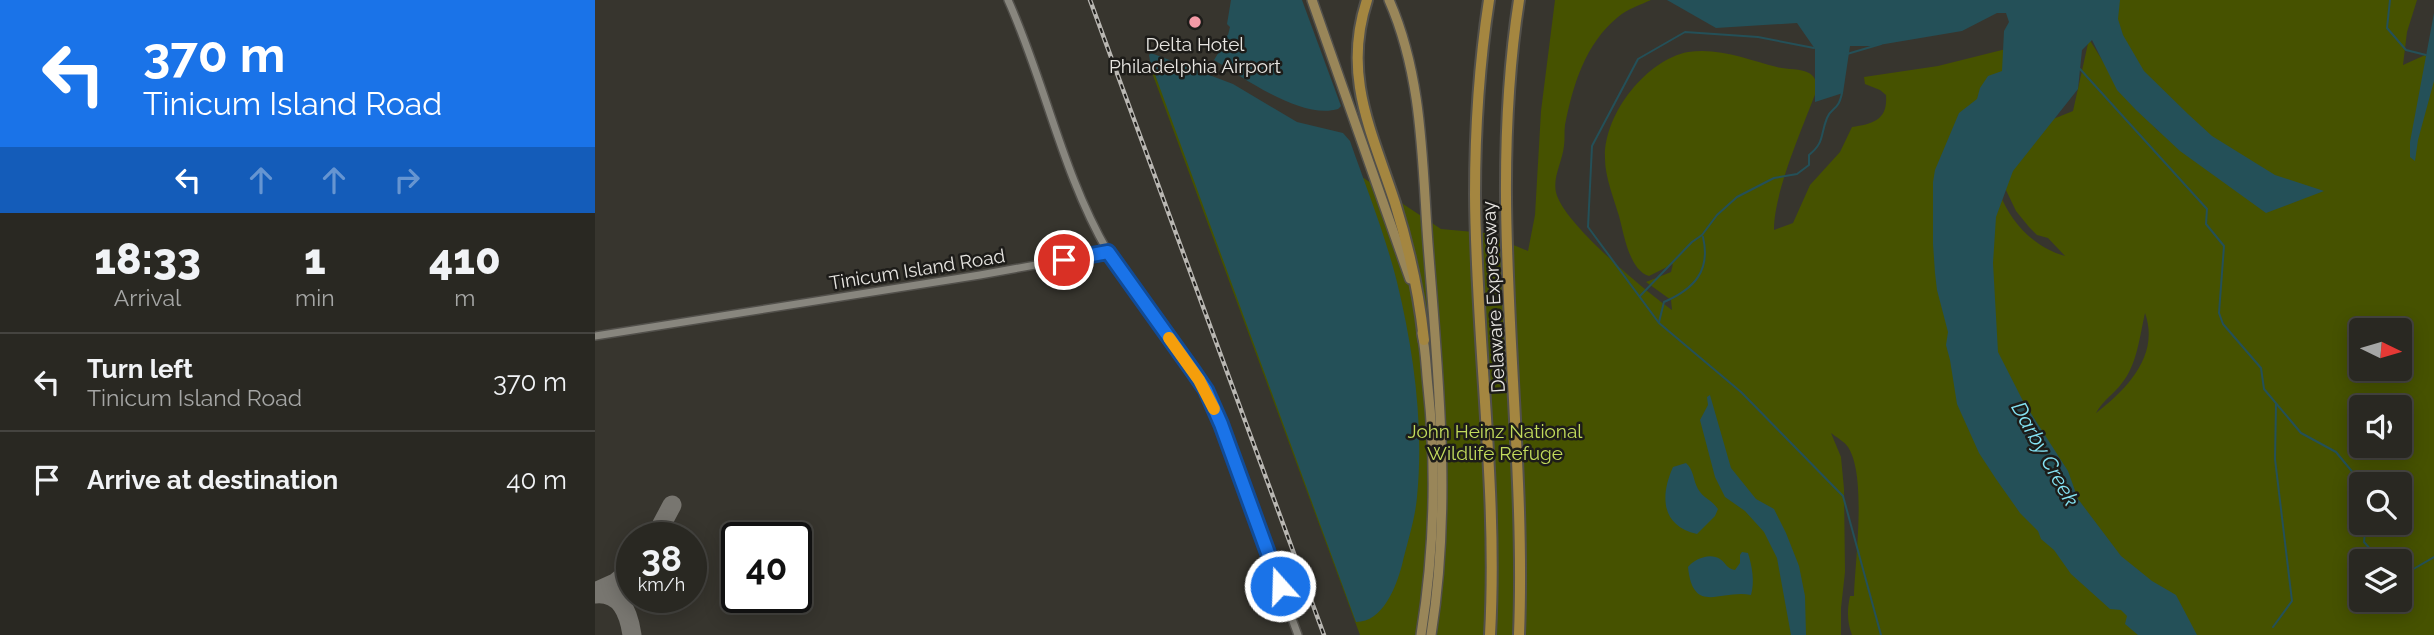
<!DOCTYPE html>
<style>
body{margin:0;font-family:Raleway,sans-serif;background:#31302a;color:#f1f3f6;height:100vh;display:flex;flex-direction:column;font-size:26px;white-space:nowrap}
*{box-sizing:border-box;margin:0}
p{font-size:23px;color:#a5a6a5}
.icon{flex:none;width:38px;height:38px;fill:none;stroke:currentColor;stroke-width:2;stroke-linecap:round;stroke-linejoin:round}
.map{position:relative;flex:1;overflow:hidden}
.sheet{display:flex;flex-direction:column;background:#292822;width:595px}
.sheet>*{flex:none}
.top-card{background:#1a73e8;color:#fff;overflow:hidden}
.needle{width:46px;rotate:95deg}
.fabs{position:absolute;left:1754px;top:318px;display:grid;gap:14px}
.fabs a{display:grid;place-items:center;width:63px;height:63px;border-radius:7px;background:#292822;box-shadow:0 4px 18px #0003,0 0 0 2px #454440;font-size:35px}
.speed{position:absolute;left:21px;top:522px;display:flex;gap:14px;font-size:35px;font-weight:700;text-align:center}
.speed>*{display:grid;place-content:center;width:91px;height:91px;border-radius:50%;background:#292822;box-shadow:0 4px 18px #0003,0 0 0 2px #454440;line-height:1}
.speed small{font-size:18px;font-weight:400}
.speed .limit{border:4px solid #111;border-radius:10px;background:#fff;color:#111}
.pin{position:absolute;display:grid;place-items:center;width:60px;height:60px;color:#fff;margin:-30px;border:4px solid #fff;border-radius:50%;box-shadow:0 2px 7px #0007}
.me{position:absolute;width:77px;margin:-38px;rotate:340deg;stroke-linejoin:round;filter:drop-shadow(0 0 5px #0008)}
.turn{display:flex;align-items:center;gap:24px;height:147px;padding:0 28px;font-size:32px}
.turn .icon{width:91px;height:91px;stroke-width:2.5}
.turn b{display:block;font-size:49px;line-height:60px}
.lanes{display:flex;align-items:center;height:66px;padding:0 28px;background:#0003;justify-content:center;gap:35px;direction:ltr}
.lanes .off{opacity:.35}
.eta{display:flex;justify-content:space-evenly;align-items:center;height:119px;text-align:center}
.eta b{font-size:42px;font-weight:800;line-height:49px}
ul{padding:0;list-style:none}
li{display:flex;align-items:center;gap:21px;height:98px;padding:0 28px;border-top:2px solid #454440}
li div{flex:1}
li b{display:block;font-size:26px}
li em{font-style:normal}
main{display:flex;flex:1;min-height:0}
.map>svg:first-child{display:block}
.green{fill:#465200;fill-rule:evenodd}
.water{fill:#245058}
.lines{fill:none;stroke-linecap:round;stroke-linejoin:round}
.stream{stroke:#245058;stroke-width:2}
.taxiway{stroke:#787670;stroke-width:19}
.tertiary-casing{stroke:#52504b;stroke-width:10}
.primary-casing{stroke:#52504b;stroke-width:12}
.motorway-casing{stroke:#52504b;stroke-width:14}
.tertiary{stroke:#88867e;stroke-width:7}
.primary{stroke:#998659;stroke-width:9}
.motorway{stroke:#a48640;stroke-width:10}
.rail-casing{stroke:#b9b7b2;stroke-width:4.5}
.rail{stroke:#1d1c19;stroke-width:2;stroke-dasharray:5;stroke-linecap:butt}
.route-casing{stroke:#114b97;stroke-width:18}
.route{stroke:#1a73e8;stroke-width:12}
.slow{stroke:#f59e0b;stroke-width:12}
.poi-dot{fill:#f49aa6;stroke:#1d1c19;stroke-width:2.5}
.labels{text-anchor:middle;stroke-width:5;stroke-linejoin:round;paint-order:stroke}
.poi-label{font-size:19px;fill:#e7e5e1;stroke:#1d1c19}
.street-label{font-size:19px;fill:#e7e5e1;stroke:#1d1c19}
.park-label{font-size:19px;fill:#c2db5c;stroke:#1d1c19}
.water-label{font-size:21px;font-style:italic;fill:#85e4f5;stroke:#1d1c19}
</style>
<main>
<section class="sheet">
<div class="top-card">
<div class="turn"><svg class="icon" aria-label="left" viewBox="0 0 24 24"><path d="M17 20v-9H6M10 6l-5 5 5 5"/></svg><div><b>370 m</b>Tinicum Island Road</div></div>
<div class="lanes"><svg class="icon" aria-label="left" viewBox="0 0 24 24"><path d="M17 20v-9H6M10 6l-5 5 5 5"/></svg><svg class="icon off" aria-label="ahead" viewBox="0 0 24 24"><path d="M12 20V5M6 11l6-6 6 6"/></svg><svg class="icon off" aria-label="ahead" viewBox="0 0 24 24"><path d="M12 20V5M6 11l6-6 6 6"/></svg><svg class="icon off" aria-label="right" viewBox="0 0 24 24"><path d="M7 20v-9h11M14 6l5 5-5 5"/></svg></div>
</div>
<div class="eta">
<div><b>18:33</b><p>Arrival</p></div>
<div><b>1</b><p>min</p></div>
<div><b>410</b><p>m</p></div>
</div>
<ul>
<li><svg class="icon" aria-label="left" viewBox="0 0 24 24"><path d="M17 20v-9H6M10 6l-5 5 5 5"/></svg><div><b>Turn left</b><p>Tinicum Island Road</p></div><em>370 m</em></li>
<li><svg class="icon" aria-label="arrive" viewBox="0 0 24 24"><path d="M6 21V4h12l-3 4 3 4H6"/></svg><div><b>Arrive at destination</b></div><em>40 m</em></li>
</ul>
</section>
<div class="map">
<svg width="1839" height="635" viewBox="0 0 1839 635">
<rect width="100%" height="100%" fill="#37352e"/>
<!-- green -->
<path class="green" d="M960 0H1056C1045 5 1032 9 1023 17 990 44 978 85 970 125 969 132 970 139 969 146 967 164 955 181 963 198 976 229 1048 289 1077 310L1076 300 1051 282 1076 272 1078 264 1054 276C1034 270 1029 234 1024 216 1019 199 1010 177 1010 159 1008 115 1051 60 1093 52 1124 47 1154 60 1182 67 1192 70 1205 68 1214 73 1221 77 1222 84 1221 92 1207 129 1179 192 1179 230L1198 223 1215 185 1245 152 1257 127C1278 124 1293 120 1291 95L1285 90 1270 84 1269 77 1343 66 1419 47 1385 279 1405 194C1416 223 1439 247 1470 256L1453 238 1442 235 1434 227 1421 211 1409 186 1436 128 1478 111 1494 39 1521 82 1562 130 1599 154 1501 0H1822L1812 32 1808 65 1839 51V635H1257C1252 622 1252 610 1255 596H1259C1260 561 1272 476 1253 447 1250 442 1241 437 1236 433L1246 457 1249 489 1250 572 1246 608V635H765L556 70 576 75 761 173 846 229 890 233 933 251 940 215 946 111ZM1550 313C1565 355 1532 389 1501 413 1508 400 1519 394 1527 383 1542 365 1545 335 1550 313ZM1766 331H1804V369H1766ZM1766 408H1804V446H1766ZM1766 485H1804V523H1766ZM1766 562H1804V600H1766Z"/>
<!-- water -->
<g class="water">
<path d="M636 0H707L746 106 743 109C707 120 649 78 619 60L627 47 630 37 633 35 635 27 632 24Z"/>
<polygon points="1072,0 1525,0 1523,19 1528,35 1549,71 1593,114 1617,136 1680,175 1729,191 1671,213 1585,151 1541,110 1522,90 1497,40 1487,50 1483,89 1418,171 1401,217 1398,263 1403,352 1428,401 1473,471 1483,499 1526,556 1557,581 1581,595 1602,635 1543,635 1530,624 1532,616 1526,610 1515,609 1476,574 1459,550 1446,539 1443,531 1425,513 1401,479 1384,453 1362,404 1355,360 1351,345 1353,332 1342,290 1340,273 1338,244 1338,182 1340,170 1364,113 1382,99 1385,88 1393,76 1407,71 1409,31 1414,22 1411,13 1402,13 1367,31 1278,46 1255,46 1248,93 1220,102 1220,49 1202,23 1121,28"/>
<polygon points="1839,13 1839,81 1823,140 1820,161 1815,157 1815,142"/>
<path d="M556 53 638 84 702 122 748 133 755 141C771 187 790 234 802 282 819 352 829 426 822 497 820 520 812 543 807 565 801 587 788 622 761 622L555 61 554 55Z"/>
<polygon points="1115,395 1136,468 1161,499 1179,509 1191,533 1204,566 1210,596 1211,635 1196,635 1182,558 1169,532 1150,511 1130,497 1120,477 1105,420 1113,405 1112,397"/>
<path d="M1091 463C1099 470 1098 480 1103 489 1108 498 1117 500 1123 509L1120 516 1102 534C1066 526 1065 496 1078 467Z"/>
<path d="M1147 552 1153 553C1157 566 1160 582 1156 595 1126 589 1098 616 1093 567 1099 559 1115 552 1125 559 1132 564 1131 568 1140 570L1145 563V555Z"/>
</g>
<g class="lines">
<!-- stream -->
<g class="stream">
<polyline points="1795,0 1792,28 1811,50 1831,55"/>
<polyline points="1219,48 1163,37 1090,32 1043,59 997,146 993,227 1064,323 1146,392 1248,496 1286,635"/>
<polyline points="1252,54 1286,44"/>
<polyline points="1485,69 1612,209 1611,224 1629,246 1624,313 1628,324 1666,368 1669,389 1706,433 1741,452 1764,480 1763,495 1766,500"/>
<path d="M1045 296 1097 242 1107 235 1122 215 1142 197 1179 178 1202 174 1214 165V155C1230 142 1225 135 1232 118 1237 106 1243 112 1247 93"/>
<path d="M1064 322 1069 302C1099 289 1116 271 1108 237"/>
<polyline points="1771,523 1769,542 1784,559 1791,562"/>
<polyline points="1804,567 1815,571 1839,557"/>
<polyline points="1678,627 1697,601 1680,459 1681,404"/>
</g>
<!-- taxiway -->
<g class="taxiway">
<polyline points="60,537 77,505"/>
<polyline points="0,592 20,583 37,569"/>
<path d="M0 594C26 591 34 614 37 635"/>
</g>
<defs>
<g id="tertiary">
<path d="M413 0C450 82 467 173 513 252 544 303 589 347 616 401L703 635"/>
<polyline points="0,336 385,275 513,252"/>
</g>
<g id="primary">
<polyline points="717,0 815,279"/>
<path d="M794 0C828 77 827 162 833 244 843 375 857 505 836 635"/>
<path d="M826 635C839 553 842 470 833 387 831 369 831 351 827 333"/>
</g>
<g id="motorway">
<path d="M772 0C747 76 777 132 800 203 814 248 824 293 829 340"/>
<path d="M894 0C884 65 880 130 880 195 881 342 903 488 895 635"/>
<path d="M924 0C891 211 932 423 924 635"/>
</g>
</defs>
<!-- tertiary casing -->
<use href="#tertiary" class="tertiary-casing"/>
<!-- primary casing -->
<use href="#primary" class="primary-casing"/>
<!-- motorway casing -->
<use href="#motorway" class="motorway-casing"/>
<!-- tertiary -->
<use href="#tertiary" class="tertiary"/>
<!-- primary -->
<use href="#primary" class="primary"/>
<!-- motorway -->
<use href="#motorway" class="motorway"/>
<defs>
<polyline id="rail" points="495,0 729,635"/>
</defs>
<!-- rail casing -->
<use href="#rail" class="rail-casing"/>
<!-- rail -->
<use href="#rail" class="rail"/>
</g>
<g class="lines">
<defs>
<polyline id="route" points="469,260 513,252 598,371 611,390 626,424 685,586"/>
</defs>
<!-- route casing -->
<use href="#route" class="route-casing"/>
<!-- route -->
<use href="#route" class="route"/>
<!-- slow -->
<polyline class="slow" points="574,338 604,380 619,409"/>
</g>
<!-- markers -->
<circle class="poi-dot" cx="600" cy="22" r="7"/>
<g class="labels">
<!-- poi labels -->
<g class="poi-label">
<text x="600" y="51">Delta Hotel<tspan x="600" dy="22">Philadelphia Airport</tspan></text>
</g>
<!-- street labels -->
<g class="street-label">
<text transform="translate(322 269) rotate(-9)" y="7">Tinicum Island Road</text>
<text transform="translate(898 297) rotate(-93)" y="7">Delaware Expressway</text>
</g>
<!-- park labels -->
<g class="park-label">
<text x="900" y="438">John Heinz National<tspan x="900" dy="22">Wildlife Refuge</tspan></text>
</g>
<!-- water labels -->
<g class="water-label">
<text transform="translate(1450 454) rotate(61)" y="7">Darby Creek</text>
</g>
</g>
</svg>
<div class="fabs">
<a><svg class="needle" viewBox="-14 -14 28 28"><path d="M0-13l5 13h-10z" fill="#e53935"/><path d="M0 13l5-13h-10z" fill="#a5a6a5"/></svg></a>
<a><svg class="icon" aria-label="sound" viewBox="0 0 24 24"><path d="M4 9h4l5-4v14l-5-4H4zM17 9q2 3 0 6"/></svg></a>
<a><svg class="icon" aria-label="search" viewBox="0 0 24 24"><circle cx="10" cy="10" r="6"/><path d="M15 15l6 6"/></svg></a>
<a><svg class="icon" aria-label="layers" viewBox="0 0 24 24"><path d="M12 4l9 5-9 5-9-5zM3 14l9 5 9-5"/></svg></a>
</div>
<div class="speed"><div>38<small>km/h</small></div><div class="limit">40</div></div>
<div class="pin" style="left:469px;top:260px;background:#d93025"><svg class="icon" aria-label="arrive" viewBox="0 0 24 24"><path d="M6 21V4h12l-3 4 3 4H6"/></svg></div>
<svg class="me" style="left:685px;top:586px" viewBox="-20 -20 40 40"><circle r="17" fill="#1a73e8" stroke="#fff" stroke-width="3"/><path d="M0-11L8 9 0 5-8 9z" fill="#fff"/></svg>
</div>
</main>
